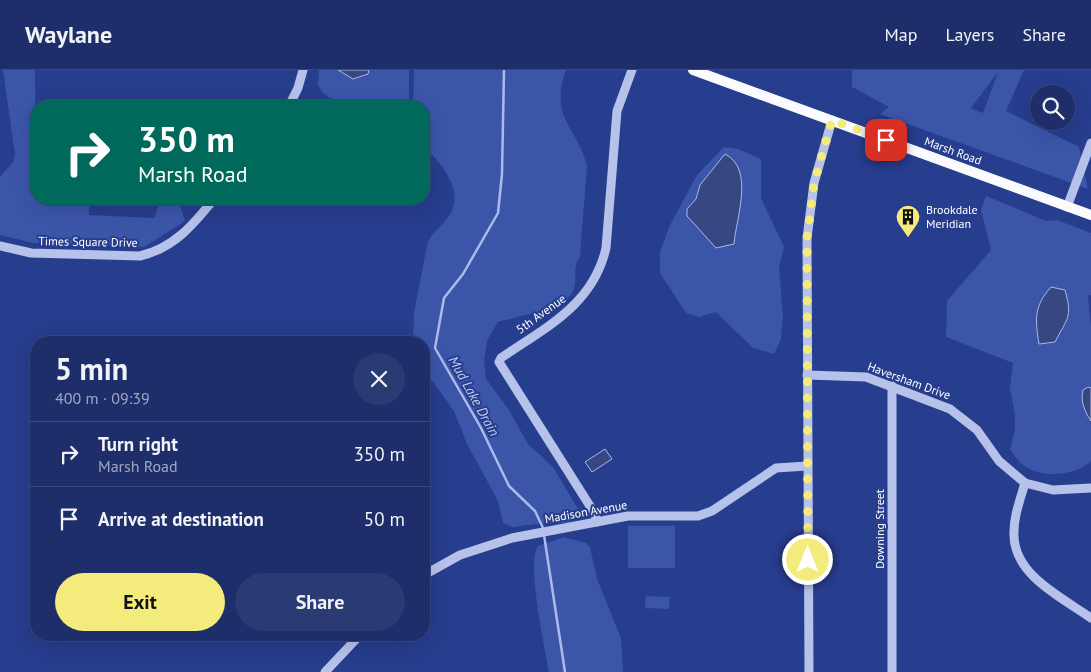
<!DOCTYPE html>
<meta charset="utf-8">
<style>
body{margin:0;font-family:"PT Sans",sans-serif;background:#2a3a72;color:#f1f3f6;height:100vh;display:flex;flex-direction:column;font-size:19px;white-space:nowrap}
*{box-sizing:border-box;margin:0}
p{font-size:16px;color:#a0a8c1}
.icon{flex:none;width:28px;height:28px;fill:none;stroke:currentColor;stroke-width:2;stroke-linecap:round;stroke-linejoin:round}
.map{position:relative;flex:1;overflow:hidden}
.sheet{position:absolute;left:30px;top:266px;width:400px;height:305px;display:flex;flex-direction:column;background:#1d2e6a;border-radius:20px;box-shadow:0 5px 20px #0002,0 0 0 1px #3b4a7e}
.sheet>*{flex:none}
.banner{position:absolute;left:30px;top:30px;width:400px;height:105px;border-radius:20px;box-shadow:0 5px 20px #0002,0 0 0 1px #3b4a7e;background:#00695c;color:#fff;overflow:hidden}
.tools{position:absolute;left:1030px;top:15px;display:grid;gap:10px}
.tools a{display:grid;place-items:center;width:45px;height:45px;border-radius:50%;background:#1d2e6a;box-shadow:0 5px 20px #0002,0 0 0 1px #3b4a7e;font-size:25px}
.pin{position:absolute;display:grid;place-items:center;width:42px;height:42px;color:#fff;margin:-21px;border-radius:10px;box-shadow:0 2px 8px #0006}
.me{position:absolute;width:55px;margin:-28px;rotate:0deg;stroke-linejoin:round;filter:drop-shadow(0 0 4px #0008)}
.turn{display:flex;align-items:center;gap:18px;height:105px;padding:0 25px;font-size:22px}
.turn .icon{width:65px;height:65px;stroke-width:2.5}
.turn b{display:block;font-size:35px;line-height:42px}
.round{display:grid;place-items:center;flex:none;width:52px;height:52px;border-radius:26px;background:#2a3a72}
.head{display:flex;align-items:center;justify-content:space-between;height:85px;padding:0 25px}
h1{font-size:30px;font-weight:800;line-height:38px}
.cta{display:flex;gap:10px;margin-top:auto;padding:10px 25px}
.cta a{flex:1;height:58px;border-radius:30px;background:#f3eb7b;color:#111;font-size:20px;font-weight:800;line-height:58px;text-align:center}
.cta a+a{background:#2a3a72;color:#f1f3f6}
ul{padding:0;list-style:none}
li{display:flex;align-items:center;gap:15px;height:65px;padding:0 25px;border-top:1px solid #3b4a7e}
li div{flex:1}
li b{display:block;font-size:19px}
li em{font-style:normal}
header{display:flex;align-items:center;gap:30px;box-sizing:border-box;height:70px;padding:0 25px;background:#1d2e6a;border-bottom:1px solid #3b4a7e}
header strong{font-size:24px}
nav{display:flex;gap:28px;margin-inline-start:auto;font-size:18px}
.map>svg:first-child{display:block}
.green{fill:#3b55a9;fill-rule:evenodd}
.water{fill:#364782;stroke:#abbaeb}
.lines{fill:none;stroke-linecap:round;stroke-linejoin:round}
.stream{stroke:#abbaeb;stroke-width:2.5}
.minor{stroke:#b6c2ea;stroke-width:9}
.major{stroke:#fafbff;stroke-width:10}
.route{stroke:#f3eb7b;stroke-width:9;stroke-dasharray:0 16.2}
.labels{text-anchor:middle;stroke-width:4;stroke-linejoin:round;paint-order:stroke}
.street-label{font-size:12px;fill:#fff;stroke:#273d8d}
.poi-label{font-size:12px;fill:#fff;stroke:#273d8d;text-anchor:start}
.water-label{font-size:14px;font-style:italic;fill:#c2cdf1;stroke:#273d8d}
</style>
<header>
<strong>Waylane</strong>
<nav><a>Map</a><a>Layers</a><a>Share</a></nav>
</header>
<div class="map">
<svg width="1091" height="602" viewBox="0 0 1091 602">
<rect width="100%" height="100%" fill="#273d8d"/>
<!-- green -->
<g class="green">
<polygon points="3,0 35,0 36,129 89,129 89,145 154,148 161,129 178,129 185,151 144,177 33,173 0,165 0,107 13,92 15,85"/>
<polygon points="319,0 409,0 409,34 386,36 363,29 343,31 330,28 323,23 318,15"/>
<path d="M414 0H566C549 47 576 56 587 95L580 187C572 196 578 210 573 221 566 238 516 247 498 252L487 271 484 292 486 309 509 340 528 374 553 397 581 444 568 453 536 454 513 457 503 453 498 431 467 374 454 341 424 299V272H413L414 243 427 175C431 163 438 160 446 150 468 123 443 96 424 76V36H413Z"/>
<path d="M852 0H1024L1006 41 1079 77 1088 119 880 44 889 37 852 17ZM998 2 983 43 972 39 971 38Z"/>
<polygon points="724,77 738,79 761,89 761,128 784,177 779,197 783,247 781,269 774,284 753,278 716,242 699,247 686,243 660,203 660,182 669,157 697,105"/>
<path d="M986 126 1046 151 1057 150 1091 163V225L1088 226 1091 257V391C1076 406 1041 409 1023 395 1018 392 1015 385 1010 380L1015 359V345L1010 318 1013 293 946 267 947 231 991 180 981 140Z"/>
<rect x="628" y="456" width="47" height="42"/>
<path d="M564 467 586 473 590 477 597 509 621 568 623 602H549C545 579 526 491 538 476Z"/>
<polygon points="646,526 670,527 669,539 645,538"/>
</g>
<!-- water -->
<g class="water">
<polygon points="338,0 369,0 368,4 353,9"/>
<path d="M725 84C755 99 736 148 734 174L716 178 687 146V139L696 129 700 115Z"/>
<path d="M1051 217 1065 220C1073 248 1067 248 1055 272L1039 274C1035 249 1034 236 1051 217Z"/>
<path d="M1088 317 1091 318V351C1085 342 1080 331 1083 320Z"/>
<polygon points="605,379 612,389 592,402 585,392"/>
</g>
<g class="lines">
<!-- stream -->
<g class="stream">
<polyline points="504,0 502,104 498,143 463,204 444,228 435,278 481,358 509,416 535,441 544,460"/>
<polyline points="544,465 565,602"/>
</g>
<!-- minor -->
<g class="minor">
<polyline points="289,36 298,18 303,0"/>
<polyline points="1067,137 1091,73"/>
<path d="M0 176 31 183 140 186C174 178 193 155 214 129"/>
<polyline points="807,305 866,307 950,339 977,360 999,391 1025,413 1053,420 1091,418"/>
<path d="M1025 413C1020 430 1013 448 1014 466 1015 506 1063 528 1091 548"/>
<path d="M597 452 595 444 499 292 501 288C546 257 593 235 606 178L617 41 632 0"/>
<polyline points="424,505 460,485 512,468 628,446 698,446 712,441 776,398 807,396"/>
<polyline points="325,602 360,565"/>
<polyline points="809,602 807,168 814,113 832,50"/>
<polyline points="892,602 892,316"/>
</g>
<!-- major -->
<polyline class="major" points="693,0 1091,145"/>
</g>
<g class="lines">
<!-- route -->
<polyline class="route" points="808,490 807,168 814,113 832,50 886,70"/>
</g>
<!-- icons -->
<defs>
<symbol id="building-pin" viewBox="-11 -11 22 30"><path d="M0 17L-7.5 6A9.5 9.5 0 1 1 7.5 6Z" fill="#f3eb7b" stroke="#273d8d"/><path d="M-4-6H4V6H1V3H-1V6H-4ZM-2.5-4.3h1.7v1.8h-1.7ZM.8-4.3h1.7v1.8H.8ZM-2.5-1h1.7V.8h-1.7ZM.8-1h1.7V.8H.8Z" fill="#111"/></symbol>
</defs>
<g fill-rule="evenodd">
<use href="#building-pin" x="894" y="133" width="28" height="38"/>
</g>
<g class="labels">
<!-- street labels -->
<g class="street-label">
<text transform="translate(953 81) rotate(20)" y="4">Marsh Road</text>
<text transform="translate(88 172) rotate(1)" y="4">Times Square Drive</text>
<text transform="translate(541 244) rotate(-36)" y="4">5th Avenue</text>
<text transform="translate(909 311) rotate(20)" y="4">Haversham Drive</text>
<text transform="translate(586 442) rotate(-10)" y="4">Madison Avenue</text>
<text transform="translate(880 459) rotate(-90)" y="4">Downing Street</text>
</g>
<!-- poi labels -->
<g class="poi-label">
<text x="926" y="144">Brookdale<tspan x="926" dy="14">Meridian</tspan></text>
</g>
<!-- water labels -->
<g class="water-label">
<text transform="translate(474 326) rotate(61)" y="5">Mud Lake Drain</text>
</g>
</g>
</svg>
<div class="tools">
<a><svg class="icon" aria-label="search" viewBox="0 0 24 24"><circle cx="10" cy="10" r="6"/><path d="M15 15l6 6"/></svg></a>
</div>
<div class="pin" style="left:886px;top:70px;background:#d93025"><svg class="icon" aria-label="arrive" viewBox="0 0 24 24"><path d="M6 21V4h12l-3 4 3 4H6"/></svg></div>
<svg class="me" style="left:808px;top:490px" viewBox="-20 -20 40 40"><circle r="17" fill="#f3eb7b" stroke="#fff" stroke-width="3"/><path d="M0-11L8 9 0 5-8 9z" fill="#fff"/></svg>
<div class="banner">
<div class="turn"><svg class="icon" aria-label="right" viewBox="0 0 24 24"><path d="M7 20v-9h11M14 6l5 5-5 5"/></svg><div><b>350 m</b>Marsh Road</div></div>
</div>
<section class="sheet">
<div class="head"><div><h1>5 min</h1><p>400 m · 09:39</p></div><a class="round"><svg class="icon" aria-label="close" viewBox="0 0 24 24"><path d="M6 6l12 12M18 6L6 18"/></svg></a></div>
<ul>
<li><svg class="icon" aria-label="right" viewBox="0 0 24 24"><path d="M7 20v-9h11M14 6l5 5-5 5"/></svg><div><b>Turn right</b><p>Marsh Road</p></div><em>350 m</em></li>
<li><svg class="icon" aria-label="arrive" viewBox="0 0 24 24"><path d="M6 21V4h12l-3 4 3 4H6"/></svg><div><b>Arrive at destination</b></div><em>50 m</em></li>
</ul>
<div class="cta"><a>Exit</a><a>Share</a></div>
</section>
</div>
